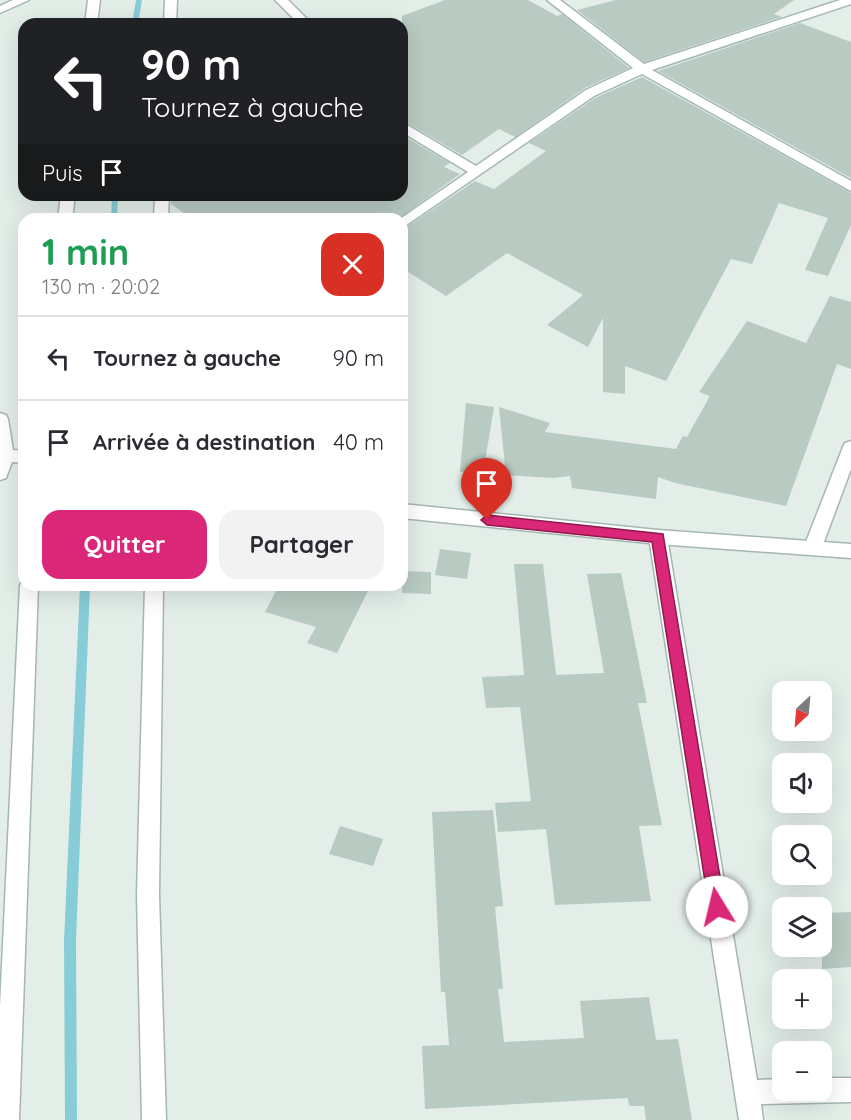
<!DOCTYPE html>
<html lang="fr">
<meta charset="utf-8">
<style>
body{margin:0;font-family:Quicksand,sans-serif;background:#f2f2f3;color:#2b2b33;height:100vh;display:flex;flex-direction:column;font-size:22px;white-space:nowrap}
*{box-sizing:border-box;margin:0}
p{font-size:20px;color:#7c7c81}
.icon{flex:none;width:33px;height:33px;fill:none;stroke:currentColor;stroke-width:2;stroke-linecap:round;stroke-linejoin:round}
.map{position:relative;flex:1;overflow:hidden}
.details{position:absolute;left:18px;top:213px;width:390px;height:378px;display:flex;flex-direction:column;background:#fff;border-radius:18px;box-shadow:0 6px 24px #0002}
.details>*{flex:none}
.guide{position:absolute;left:18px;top:18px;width:390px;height:183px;border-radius:18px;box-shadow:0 6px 24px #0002;background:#202124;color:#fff;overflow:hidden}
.needle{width:39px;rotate:206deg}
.controls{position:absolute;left:772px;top:681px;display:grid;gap:12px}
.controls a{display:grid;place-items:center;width:60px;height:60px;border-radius:12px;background:#fff;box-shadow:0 6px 24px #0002;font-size:30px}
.pin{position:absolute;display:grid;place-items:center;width:51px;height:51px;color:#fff;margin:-62px -26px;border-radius:50% 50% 50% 0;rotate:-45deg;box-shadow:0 0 6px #0007}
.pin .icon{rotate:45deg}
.me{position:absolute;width:66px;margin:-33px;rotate:351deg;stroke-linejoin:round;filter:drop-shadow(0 0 4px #0008)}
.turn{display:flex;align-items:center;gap:21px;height:126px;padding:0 24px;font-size:27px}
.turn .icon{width:78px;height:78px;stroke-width:2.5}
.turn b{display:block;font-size:42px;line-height:51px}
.then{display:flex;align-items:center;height:57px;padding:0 24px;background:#0003;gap:12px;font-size:22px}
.round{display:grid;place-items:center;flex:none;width:63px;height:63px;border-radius:18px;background:#f2f2f3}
.head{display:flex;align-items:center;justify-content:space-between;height:102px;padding:0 24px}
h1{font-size:36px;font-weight:800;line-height:45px;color:#1e9e55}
.action{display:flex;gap:12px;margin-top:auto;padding:12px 24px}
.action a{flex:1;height:69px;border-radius:18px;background:#db2777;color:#fff;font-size:24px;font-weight:800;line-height:69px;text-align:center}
.action a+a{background:#f2f2f3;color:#2b2b33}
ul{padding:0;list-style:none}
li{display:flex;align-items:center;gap:18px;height:84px;padding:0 24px;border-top:2px solid #e1e1e2}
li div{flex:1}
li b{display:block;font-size:22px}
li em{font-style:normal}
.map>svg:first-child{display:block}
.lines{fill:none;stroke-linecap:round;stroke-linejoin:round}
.stream{fill:#87cdd8;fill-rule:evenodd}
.building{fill:#b8cac2}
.minor-casing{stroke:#a5b7b1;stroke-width:3}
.tertiary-casing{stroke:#a5b7b1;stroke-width:3}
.minor{fill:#fff;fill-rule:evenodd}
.tertiary{fill:#fff;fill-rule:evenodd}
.route{fill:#db2777;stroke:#8e194d;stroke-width:1.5}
</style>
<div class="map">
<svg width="851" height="1120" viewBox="0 0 851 1120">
<rect width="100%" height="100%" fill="#e3eee9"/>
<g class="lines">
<!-- stream -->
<g class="stream">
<polygon points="136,0 142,0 138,24 132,24"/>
<polygon points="112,195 118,195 117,219 111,219"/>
<polygon points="80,585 90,585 76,941 77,1120 65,1120 64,941"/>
</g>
</g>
<!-- building -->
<g class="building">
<polygon points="445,0 528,0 557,16 562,14 629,68 585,88 515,137 499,129 462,155 402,120 402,16"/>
<polygon points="616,0 794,0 774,14 782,17 644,62 577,10"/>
<polygon points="800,23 851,42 851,178 658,71"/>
<polygon points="642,77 851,193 851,225 828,276 805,270 828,218 779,203 752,264 731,259 666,381 625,366 625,394 603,392 603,318 588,347 547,325 583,295 507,253 446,296 402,268 402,230 475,181 494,189 546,151 529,143 595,98"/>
<polygon points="402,135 450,163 444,167 460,174 398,219 192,219 171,204 171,195 402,195"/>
<polygon points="830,296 851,302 851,369 837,364 786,506 675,483 658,477 656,499 572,488 570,476 553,478 506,475 499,407 550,423 545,432 676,449 683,436 687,437 710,396 699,392 747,321 806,343"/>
<polygon points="466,403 494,407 483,474 460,472"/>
<polygon points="440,549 471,553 467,579 435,575"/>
<polygon points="514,564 543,564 556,675 604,673 587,574 621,573 647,703 638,703 662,825 639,826 651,901 555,905 546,829 498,832 495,803 531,801 520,707 486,708 482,677 524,675"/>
<polygon points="402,571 431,572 431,594 402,593"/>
<polygon points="279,585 371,585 337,653 307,643 316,627 265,612"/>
<polygon points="493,810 503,906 495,907 503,989 498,989 504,1042 584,1038 580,1001 649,997 656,1040 678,1039 692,1120 646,1120 644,1106 629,1106 628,1098 425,1109 422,1046 449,1045 445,992 441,992 432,812"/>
<polygon points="340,826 383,839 373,866 329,854"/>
<polygon points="851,912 851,967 822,969 822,913"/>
</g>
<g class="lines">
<defs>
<g id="minor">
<polygon points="13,0 29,0 0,13 0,6"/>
<polygon points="88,0 100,0 97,24 85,24"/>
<polygon points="165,0 177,0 176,24 164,24"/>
<polygon points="275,0 288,0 312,24 299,24"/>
<polygon points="547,0 560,0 644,64 840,0 851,0 851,4 652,70 851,181 851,191 642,74 594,96 402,228 402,219 400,219 468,172 402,132 402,122 476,166 586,90 633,68"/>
<polygon points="61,195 75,195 72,219 58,219"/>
<polygon points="155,195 169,195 168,219 154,219"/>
<polygon points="851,441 851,469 822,547 819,552 813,554 807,552 804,547 843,447 845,443"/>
<polygon points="658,530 664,532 667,537 757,1080 783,1079 783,1090 822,1090 822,1078 851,1078 851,1102 761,1104 763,1120 739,1120 649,537 652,532"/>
<polygon points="24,579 24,585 38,585 19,1120 0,1120 0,1007 20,585"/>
<polygon points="145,585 163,585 159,895 166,1120 142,1120 137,895"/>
</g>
<g id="tertiary">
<polygon points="0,413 6,415 8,419 13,450 24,451 24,463 12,462 6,478 0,480"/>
<polygon points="402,504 658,530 851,544 851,558 658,544 402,518"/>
</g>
</defs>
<!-- minor casing -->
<use href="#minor" class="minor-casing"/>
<!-- tertiary casing -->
<use href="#tertiary" class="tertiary-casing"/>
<!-- minor -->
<use href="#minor" class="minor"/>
<!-- tertiary -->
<use href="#tertiary" class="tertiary"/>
</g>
<!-- route -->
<polygon class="route" points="487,515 663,534 725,907 723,913 717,915 711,913 709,907 652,542 487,525 481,520"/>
</svg>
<div class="controls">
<a><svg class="needle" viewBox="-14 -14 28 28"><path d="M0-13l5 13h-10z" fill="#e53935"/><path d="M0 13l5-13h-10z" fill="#7c7c81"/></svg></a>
<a><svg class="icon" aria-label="sound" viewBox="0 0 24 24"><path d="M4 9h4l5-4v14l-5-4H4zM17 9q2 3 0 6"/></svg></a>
<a><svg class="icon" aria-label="search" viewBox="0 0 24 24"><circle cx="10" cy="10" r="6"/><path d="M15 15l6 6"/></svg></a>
<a><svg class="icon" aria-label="layers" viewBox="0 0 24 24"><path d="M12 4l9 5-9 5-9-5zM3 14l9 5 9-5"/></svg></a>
<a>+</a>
<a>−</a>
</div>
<div class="pin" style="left:487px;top:520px;background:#d93025"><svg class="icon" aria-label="arrive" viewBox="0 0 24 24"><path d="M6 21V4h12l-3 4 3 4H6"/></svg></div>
<svg class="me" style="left:717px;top:907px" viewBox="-20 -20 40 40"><circle r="19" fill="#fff"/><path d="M0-13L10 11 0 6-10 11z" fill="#db2777"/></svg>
<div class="guide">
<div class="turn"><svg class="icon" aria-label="left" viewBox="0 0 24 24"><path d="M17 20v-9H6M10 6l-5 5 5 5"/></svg><div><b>90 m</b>Tournez à gauche</div></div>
<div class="then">Puis<svg class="icon" aria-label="arrive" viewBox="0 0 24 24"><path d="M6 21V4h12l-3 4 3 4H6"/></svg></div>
</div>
<section class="details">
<div class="head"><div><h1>1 min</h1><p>130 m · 20:02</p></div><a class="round" style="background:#d93025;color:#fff"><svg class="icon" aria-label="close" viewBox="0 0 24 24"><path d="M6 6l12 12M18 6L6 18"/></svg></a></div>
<ul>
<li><svg class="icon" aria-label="left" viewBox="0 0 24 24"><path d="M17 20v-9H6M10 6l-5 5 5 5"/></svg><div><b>Tournez à gauche</b></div><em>90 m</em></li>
<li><svg class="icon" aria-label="arrive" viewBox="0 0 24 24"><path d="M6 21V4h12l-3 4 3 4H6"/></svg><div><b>Arrivée à destination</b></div><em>40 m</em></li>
</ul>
<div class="action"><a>Quitter</a><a>Partager</a></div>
</section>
</div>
